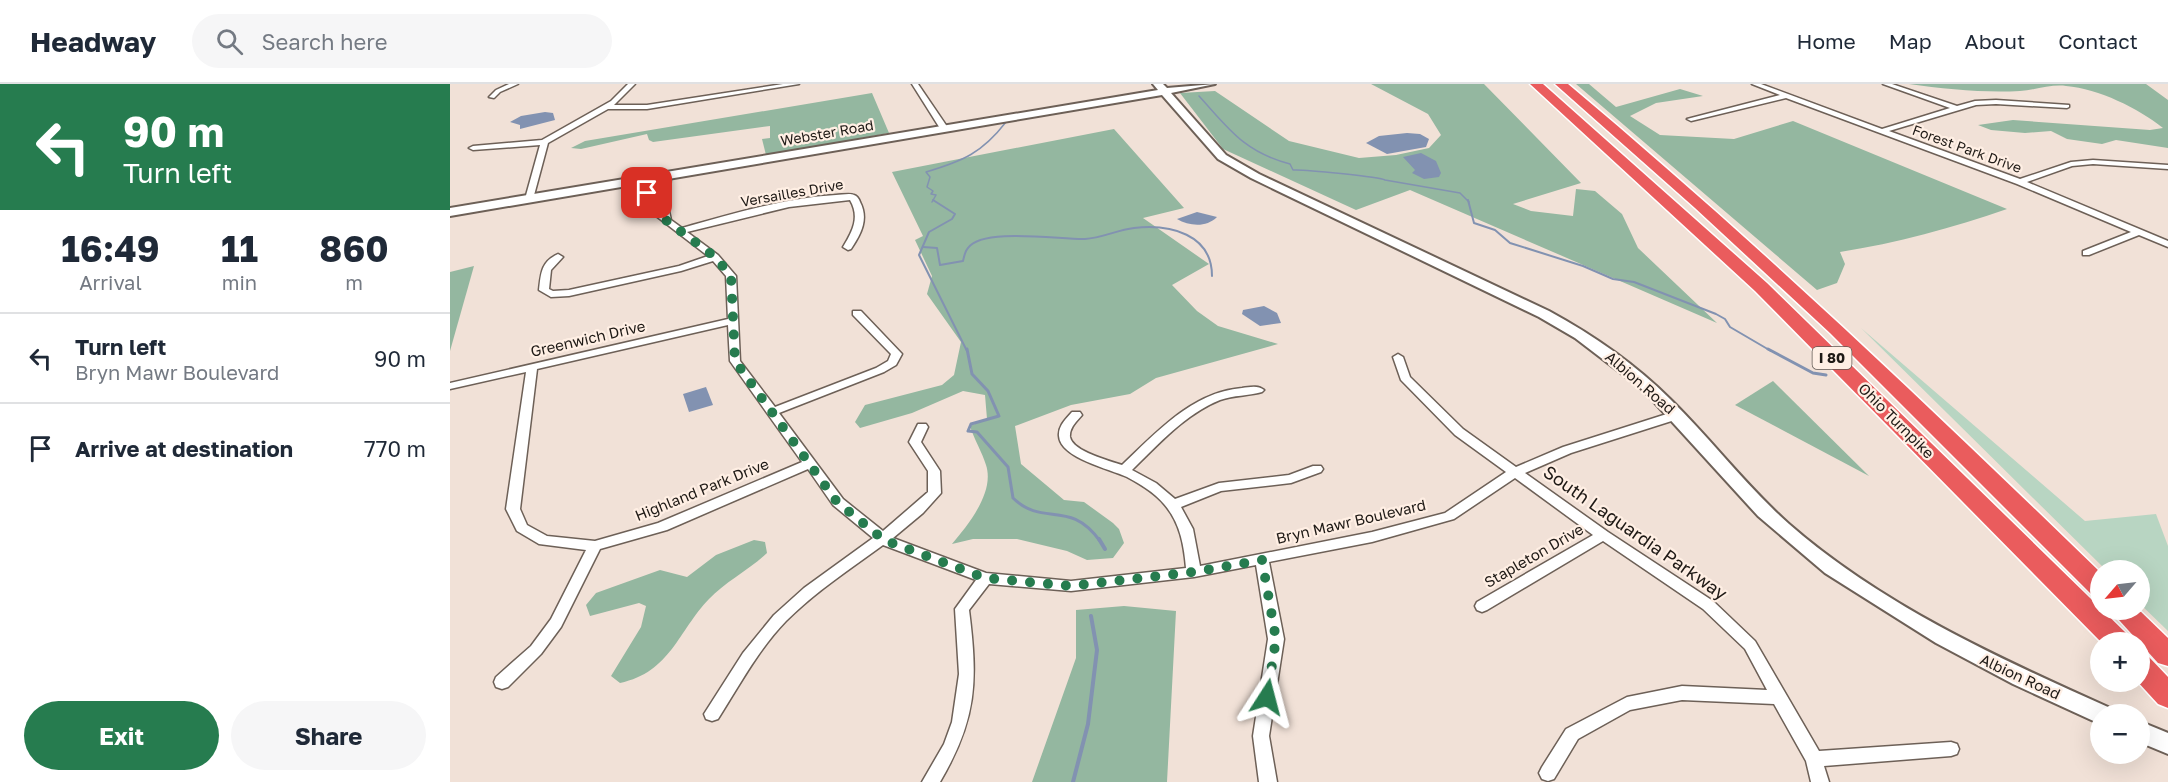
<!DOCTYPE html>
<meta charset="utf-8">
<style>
body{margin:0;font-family:"Golos Text",sans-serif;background:#f6f6f7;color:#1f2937;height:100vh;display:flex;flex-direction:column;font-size:22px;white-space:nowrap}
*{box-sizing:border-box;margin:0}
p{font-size:20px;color:#747a83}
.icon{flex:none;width:33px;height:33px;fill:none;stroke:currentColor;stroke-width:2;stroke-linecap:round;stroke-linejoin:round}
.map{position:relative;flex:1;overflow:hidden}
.drawer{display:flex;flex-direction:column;background:#fff;width:450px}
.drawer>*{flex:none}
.top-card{background:#267c4f;color:#fff;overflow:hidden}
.needle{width:39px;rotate:242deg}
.buttons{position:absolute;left:1640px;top:476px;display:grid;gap:12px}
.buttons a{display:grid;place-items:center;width:60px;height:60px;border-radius:50%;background:#fff;box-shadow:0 6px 24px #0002;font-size:30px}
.pin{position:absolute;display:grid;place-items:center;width:51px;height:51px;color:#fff;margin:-26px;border-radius:12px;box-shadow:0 3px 9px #0006}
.me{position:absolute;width:66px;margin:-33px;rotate:9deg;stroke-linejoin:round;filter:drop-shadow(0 0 4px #0008)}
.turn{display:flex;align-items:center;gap:21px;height:126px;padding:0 24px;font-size:27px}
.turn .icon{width:78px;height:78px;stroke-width:2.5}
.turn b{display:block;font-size:42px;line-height:51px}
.eta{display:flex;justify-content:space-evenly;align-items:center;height:102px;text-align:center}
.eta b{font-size:36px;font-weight:700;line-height:42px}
.action{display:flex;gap:12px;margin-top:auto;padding:12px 24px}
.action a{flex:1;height:69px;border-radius:36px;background:#267c4f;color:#fff;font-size:24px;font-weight:700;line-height:69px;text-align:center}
.action a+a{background:#f6f6f7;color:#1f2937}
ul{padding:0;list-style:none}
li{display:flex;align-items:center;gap:18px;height:90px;padding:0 24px;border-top:2px solid #e0e1e3}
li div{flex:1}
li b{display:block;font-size:22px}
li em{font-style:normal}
header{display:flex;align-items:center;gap:36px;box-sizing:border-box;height:84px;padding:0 30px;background:#fff;border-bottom:2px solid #e0e1e3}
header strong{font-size:28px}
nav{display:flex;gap:33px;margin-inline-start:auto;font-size:21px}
.search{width:420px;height:54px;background:#f6f6f7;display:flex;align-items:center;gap:15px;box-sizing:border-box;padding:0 21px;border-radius:33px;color:#747a83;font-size:22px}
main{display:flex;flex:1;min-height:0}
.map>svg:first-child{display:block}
.green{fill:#b8d5c2}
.forest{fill:#94b7a0}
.water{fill:#8292b1}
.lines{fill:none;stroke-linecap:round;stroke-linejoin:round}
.stream-far3{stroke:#8292b1;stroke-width:1.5}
.stream-far2{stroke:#8292b1;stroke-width:2}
.stream-far1{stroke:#8292b1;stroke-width:3}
.stream{stroke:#8292b1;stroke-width:4}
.street-casing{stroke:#6d6057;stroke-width:3}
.secondary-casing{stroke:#6d6057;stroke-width:4}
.highway-casing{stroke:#fff;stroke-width:3}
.street{fill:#fff;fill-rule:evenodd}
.secondary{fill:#fff;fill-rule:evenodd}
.highway{fill:#ea5c5d;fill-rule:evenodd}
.route{stroke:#267c4f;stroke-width:10;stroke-dasharray:0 18}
.labels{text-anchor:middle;stroke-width:4.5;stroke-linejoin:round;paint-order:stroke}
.far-street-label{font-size:14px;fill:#1f1a16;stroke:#ffefe4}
.shield{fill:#ffefe4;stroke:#625a54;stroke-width:1.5}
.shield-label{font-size:14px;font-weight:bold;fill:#1f1a16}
.street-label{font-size:15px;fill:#1f1a16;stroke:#ffefe4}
.near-street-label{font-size:18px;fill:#1f1a16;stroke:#ffefe4}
</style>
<header>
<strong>Headway</strong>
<div class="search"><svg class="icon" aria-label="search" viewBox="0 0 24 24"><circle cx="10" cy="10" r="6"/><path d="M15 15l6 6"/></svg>Search here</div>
<nav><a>Home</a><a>Map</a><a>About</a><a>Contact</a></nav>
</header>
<main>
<section class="drawer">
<div class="top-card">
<div class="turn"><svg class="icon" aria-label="left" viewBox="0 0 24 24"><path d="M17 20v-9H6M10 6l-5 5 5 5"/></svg><div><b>90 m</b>Turn left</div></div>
</div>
<div class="eta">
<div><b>16:49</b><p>Arrival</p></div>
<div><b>11</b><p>min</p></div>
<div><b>860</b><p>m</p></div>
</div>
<ul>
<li><svg class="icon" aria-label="left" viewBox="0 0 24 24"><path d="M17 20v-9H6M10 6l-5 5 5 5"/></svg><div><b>Turn left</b><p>Bryn Mawr Boulevard</p></div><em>90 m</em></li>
<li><svg class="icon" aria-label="arrive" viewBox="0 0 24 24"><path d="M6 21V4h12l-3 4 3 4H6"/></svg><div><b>Arrive at destination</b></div><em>770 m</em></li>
</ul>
<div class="action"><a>Exit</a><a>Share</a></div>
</section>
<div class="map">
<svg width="1718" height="698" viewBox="0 0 1718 698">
<rect width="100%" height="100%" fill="#f1e1d7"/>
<!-- green -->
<polygon class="green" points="1411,244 1635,437 1706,430 1718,462 1718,547 1689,519 1689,486 1656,486"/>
<!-- forest -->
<g class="forest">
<polygon points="921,0 1034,0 1131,99 1063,120 1081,127 1123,132 1126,105 1145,107 1172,130 1188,164 1267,239 960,106 906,126 773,65 730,9 765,7 839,57 909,74 946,71 979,64 991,51 978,30"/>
<path d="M1126 0H1139L1166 23 1230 5 1253 12 1206 19 1180 32 1210 51 1284 55 1343 37 1557 125C1502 144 1447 159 1390 168L1395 180 1387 199 1367 206Z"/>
<path d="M1459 0H1696L1718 16V64L1666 56 1652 60 1617 55 1601 47 1575 49 1541 46 1528 41 1563 36 1700 46 1713 44C1688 24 1649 5 1616 2 1602 0 1585 6 1570 7 1534 9 1495 5 1459 0Z"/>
<polygon points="422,9 439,49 316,71 312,55 320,54 320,42 203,58 199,56 197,50 131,65 121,64 135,57"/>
<path d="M664 45 734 124 693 134 759 180 722 201 747 227 768 242 828 260 706 294 680 310 621 321 565 342 571 380 614 416 634 418 663 439 669 445 674 459 663 474 637 476 617 467 567 455H523L502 460C518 441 545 408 536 381 532 368 524 355 520 342L537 335 535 311 513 307 462 329 410 344 405 338 415 321 492 301 504 291 511 258 477 210 482 192 465 156 473 152 442 88Z"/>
<polygon points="24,182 0,267 0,188"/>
<polygon points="1323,297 1419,392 1285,321"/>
<path d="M304 456 315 458 317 469C299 486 275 498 259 515 228 547 221 588 170 599L161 592 191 543 196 522 189 519 140 532 136 521 146 509 210 486 237 493 266 471Z"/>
<polygon points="674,522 726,527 717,698 582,698 626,574 626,526"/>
</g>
<!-- water -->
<g class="water">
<polygon points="95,28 103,29 105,36 70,45 70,41 60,38 71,32"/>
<polygon points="957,49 970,50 979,55 976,63 937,70 916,59 929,52"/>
<polygon points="971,69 986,77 991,89 989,93 974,95 962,89 965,86 953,73"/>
<path d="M747 128 767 133C756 144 739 142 727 135Z"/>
<polygon points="814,222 827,229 831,239 810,242 792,230 793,226"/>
<polygon points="256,303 263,321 239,328 233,310"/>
</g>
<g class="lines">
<!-- stream-far3 -->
<g class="stream-far3">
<path d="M749 12C779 45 794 68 840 80L843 86C853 85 930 93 935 96L1010 109 1019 118"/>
<path d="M482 118 486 111 481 110 483 107 477 103 480 93 476 88C513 77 532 69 556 38"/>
</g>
<!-- stream-far2 -->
<g class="stream-far2">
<polyline points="483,116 505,130 502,135 479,148 469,171 517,267"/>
<polyline points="1018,116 1024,139 1045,146 1060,159 1133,182 1163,195 1184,198 1266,230 1275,235 1280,243 1321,267"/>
<path d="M473 163 487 164 490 181 513 177C514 173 515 167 518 164 532 143 612 156 635 155 652 154 667 146 684 144 720 140 762 150 762 192"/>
</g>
<!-- stream-far1 -->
<g class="stream-far1">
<path d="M517 265 522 290 538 307 549 332 521 340 518 347 527 348 558 383 563 414C594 444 619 414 650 457"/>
<polyline points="1318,265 1363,289 1376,291"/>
</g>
<!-- stream -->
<g class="stream">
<polyline points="649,455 655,465"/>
<polyline points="623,698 638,640 647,566 641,532"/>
</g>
<defs>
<g id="street">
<polygon points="59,0 68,0 50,8 44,14 39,13 46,6"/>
<polygon points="178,0 185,0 164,21 197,21 333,0 349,0 197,25 158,25 98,59 83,115 79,118 75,115 90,61 23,66 19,64 23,62 92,56 161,17"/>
<polygon points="462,0 468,0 498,44 497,46 491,46"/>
<polygon points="1302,0 1311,0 1432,45 1500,24 1433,0 1442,0 1507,22 1525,17 1546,16 1619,21 1619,23 1617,24 1546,20 1526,21 1439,47 1570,95 1621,78 1643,76 1718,81 1718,85 1643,80 1622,82 1577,98 1718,157 1718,163 1689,151 1639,171 1633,171 1633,167 1681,148 1567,100 1336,14 1241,37 1237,35 1330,11"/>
<path d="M214 89 221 91 219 127 221 136 232 144C282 130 334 114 386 111 391 111 400 109 404 111 407 112 409 115 410 118 419 135 411 150 401 165L398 166 393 163C403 147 410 133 400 116L339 123 237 148 268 171 286 192 290 277 325 323 426 284 438 277 441 270 403 231V227H411L452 270 446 281 434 288 329 329 393 415 433 447 478 408V387L459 358 468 340H476L478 343 471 358 490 387 491 409 473 429 443 454 536 489 621 497 736 484C734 461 730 438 714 420 704 408 690 400 677 393 660 385 610 374 609 352 608 342 616 335 622 328H630L632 331C627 337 619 344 620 353 622 367 660 377 672 381 706 349 742 308 792 304 800 303 808 301 814 306L812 308C798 312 784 311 770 316 735 330 709 360 682 386L706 399 725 415 769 399 839 391 863 382H871L873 385 871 388 841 399 771 407 731 423 743 445 750 482 922 448 995 429 1056 388 1005 351 951 296 943 273 948 270 953 273 960 293 1013 345 1066 383 1113 363 1223 328H1231L1233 331 1231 334 1121 369 1075 389 1158 448 1263 517 1305 557 1369 667 1501 658 1507 660 1509 665 1507 670 1501 672 1374 682 1379 698H1361L1356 677 1324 620 1232 616 1180 626 1128 655 1104 695 1098 697 1092 695 1089 689 1092 683 1116 645 1177 613 1232 602 1317 606 1295 565 1253 525 1153 457 1037 526 1032 528 1027 526 1025 522 1027 518 1143 451 1065 394 1004 435 922 458 819 478 834 555 819 652 827 698H809L803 652 818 555 806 481 744 493 621 507 539 500 519 526C528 597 527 635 490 698H472L494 660 502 638 509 590 505 525 526 496 433 461C400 485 365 508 336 537 308 566 289 602 268 635L262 637 256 635 254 630 293 569 324 531 354 504 423 454 383 421 358 385 217 446 150 465 111 543 91 570 58 603 52 605 46 603 44 598 46 593 81 562 101 535 136 466 89 460 67 447 56 425 76 288 0 305V299L278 235 276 192 263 177 231 187 119 212 101 213 89 206C91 189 91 178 108 170L113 173 101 186 99 205 103 207 119 206 229 182 258 172 197 125 193 116 192 95 196 93 200 95C201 109 199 120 211 128ZM278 241 280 277 352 378 208 439 145 457 97 452 77 441 70 425 87 285Z"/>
</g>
<g id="secondary">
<path d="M703 0H713L717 4 765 0 721 9 776 71 809 90 1099 227C1143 251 1184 279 1220 315 1261 355 1296 402 1339 440 1432 521 1546 573 1658 623L1661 630H1650V640L1563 600 1486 559 1375 489 1308 432 1193 306 1125 254 1089 233 801 94 768 75 712 11 0 132V124L708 6Z"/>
<polygon points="1689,637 1718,649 1718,670 1689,658"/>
</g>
<g id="highway">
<polygon points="1080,0 1093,0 1317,199 1677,550 1681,558 1651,558 1305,207"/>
<path d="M1105 0H1118C1303 155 1477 320 1650 488V512L1641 510 1380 249 1245 124Z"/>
<polygon points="1659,525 1688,525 1718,554 1718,582 1708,579"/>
<polygon points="1689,570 1699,573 1718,593 1718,624 1708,620 1687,597 1689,597"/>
</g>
</defs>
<!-- street casing -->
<use href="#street" class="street-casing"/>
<!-- secondary casing -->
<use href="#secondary" class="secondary-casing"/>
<!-- highway casing -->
<use href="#highway" class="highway-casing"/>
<!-- street -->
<use href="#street" class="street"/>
<!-- secondary -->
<use href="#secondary" class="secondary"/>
<!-- highway -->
<use href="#highway" class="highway"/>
</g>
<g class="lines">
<!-- route -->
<polyline class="route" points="197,109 201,125 265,173 281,192 285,277 387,418 434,456 535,494 621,502 744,488 812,476 826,555 817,613"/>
</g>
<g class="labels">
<!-- far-street labels -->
<g class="far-street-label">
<text transform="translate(377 49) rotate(-10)" y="5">Webster Road</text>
<text transform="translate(1517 65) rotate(20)" y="5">Forest Park Drive</text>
<text transform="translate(342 109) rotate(-10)" y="5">Versailles Drive</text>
</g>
<!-- shield labels -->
<rect class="shield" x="1362.5" y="263" width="39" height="22" rx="4.5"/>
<g class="shield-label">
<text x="1382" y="279">I 80</text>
</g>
<!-- street labels -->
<g class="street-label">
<text transform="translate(138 255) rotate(-13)" y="5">Greenwich Drive</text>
<text transform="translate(1190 299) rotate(41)" y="5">Albion Road</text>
<text transform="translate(1446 337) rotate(45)" y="5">Ohio Turnpike</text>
<text transform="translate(252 406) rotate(-22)" y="5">Highland Park Drive</text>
<text transform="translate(901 438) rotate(-13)" y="5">Bryn Mawr Boulevard</text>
<text transform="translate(1084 472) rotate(-30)" y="5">Stapleton Drive</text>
<text transform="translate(1570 593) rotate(25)" y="5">Albion Road</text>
</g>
<!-- near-street labels -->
<g class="near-street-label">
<text transform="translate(1185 449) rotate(35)" y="6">South Laguardia Parkway</text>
</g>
</g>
</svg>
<div class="buttons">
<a><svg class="needle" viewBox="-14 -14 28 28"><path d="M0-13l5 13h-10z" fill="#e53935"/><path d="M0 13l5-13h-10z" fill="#747a83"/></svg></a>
<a>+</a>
<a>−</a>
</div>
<div class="pin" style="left:197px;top:109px;background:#d93025"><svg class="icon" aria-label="arrive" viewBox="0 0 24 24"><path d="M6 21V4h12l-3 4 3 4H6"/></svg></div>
<svg class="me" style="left:817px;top:613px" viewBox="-20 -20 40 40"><path d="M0-17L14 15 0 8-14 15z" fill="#267c4f" stroke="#fff" stroke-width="4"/></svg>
</div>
</main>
